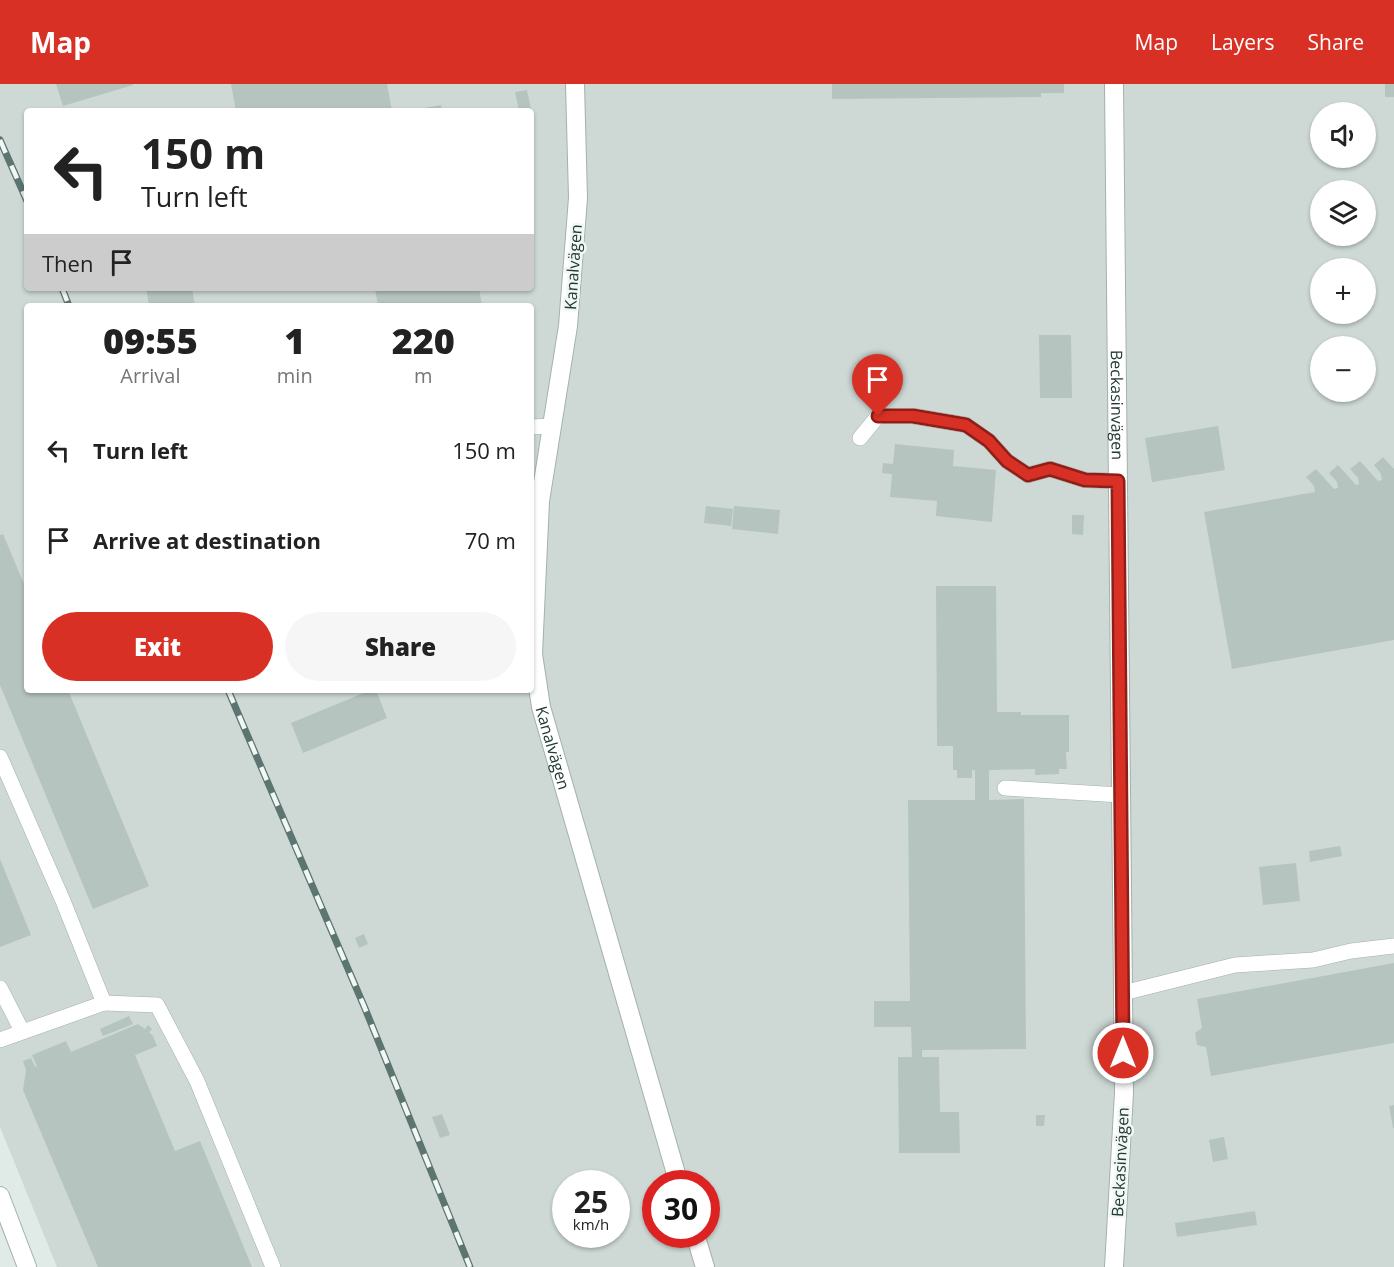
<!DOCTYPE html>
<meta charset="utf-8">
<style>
body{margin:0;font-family:"Open Sans",sans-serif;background:#f6f6f6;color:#222;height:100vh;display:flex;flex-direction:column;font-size:22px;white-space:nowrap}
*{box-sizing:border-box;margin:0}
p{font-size:20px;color:#767676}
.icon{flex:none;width:33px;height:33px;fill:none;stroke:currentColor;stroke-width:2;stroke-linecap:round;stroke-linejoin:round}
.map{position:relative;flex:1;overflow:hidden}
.sheet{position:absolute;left:24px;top:219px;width:510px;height:390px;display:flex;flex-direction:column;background:#fff;border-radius:6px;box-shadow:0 2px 4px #0004}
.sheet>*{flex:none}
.hud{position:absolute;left:24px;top:24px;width:510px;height:183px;border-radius:6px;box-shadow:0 2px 4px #0004;background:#fff;color:#222;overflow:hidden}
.buttons{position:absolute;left:1310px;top:18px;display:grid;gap:12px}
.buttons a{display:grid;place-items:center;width:66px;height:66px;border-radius:50%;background:#fff;box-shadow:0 2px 4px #0004;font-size:30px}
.speed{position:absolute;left:552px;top:1086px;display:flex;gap:12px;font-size:30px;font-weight:700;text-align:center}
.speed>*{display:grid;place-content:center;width:78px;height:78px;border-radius:50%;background:#fff;box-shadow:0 2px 4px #0004;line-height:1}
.speed small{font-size:15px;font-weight:400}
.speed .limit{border:9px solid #d22;background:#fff;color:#111}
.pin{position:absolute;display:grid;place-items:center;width:51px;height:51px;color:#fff;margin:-62px -26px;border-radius:50% 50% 50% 0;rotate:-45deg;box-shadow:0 0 6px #0007}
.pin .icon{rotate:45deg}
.me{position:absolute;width:66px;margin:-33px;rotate:0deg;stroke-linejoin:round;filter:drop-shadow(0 0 4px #0008)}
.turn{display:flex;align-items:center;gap:21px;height:126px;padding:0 18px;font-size:27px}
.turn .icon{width:78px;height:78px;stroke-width:2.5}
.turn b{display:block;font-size:42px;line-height:51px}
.then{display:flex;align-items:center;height:57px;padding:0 18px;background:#0003;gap:12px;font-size:22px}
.eta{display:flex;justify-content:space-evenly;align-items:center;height:102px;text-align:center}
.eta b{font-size:36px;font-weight:800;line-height:42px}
.action{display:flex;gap:12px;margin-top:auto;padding:12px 18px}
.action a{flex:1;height:69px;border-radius:36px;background:#d93025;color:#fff;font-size:24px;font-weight:800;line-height:69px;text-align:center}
.action a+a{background:#f6f6f6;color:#222}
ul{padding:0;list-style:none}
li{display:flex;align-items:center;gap:18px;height:90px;padding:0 18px}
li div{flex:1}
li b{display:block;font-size:22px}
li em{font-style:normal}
header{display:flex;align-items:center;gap:36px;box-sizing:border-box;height:84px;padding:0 30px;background:#d93025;color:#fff}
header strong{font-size:28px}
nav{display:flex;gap:33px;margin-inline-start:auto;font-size:21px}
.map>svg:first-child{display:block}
.built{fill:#ced9d5;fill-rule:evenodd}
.building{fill:#b5c4bf}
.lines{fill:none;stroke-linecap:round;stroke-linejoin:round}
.service-casing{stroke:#a3b1ad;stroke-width:16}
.minor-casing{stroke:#a3b1ad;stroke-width:20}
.service{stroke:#fff;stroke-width:15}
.minor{stroke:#fff;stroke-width:18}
.rail-casing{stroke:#5c7570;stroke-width:7}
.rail{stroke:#f0f7f4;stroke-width:4.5;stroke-dasharray:14;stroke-linecap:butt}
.route-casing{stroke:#8d1f18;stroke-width:15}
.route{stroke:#d93025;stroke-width:10}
.labels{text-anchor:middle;stroke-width:5;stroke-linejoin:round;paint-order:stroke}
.street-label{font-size:16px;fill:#223934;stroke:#f0f7f4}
</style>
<header>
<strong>Map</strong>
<nav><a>Map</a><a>Layers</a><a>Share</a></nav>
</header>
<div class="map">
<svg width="1394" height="1183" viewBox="0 0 1394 1183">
<rect width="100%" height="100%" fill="#e0eae6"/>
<!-- built -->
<path class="built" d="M0 0H1394V1183H57L0 1043ZM27 27H531V204H27ZM1320 28H1365V74H1320ZM1320 106H1365V152H1320ZM1320 184H1365V230H1320ZM27 222H531V606H27ZM1320 262H1365V308H1320ZM566 1100H616V1150H566ZM656 1100H706V1150H656Z"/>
<!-- building -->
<g class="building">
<polygon points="56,0 133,0 133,1 63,22"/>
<polygon points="231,0 387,0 392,27 236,27"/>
<polygon points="832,0 1064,0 1064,9 1041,9 1041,13 832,15"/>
<rect x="1385" y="0" width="9" height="13"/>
<polygon points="527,6 531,25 519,27 515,8"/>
<polygon points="441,21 442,27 413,27 413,26"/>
<polygon points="146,204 192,204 195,222 149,222"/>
<polygon points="375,204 479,204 482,222 378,222"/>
<polygon points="1039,251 1071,251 1072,314 1040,314"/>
<polygon points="1218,342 1225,386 1152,398 1145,354"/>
<polygon points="895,360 954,366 953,382 996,386 992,438 936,432 937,417 890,413 892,390 882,389 883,379 893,380"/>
<polygon points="1383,373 1394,385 1394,556 1232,585 1204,428 1315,408 1314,402 1306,393 1316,385 1334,405 1338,404 1337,398 1329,389 1338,381 1356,401 1359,400 1358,394 1350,385 1360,377 1378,397 1382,396 1381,390 1374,381"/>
<polygon points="706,422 733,425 731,442 704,439"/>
<polygon points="734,422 780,426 778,450 732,445"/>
<polygon points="1072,431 1084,431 1083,451 1072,450"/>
<polygon points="3,450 27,507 27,606 68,606 149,802 93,825 0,601 0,451"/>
<polygon points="936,502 996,502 997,628 1021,628 1021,631 1069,631 1069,668 1066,668 1067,685 1059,685 1059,690 1035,691 1035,685 989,686 989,716 1024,715 1026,965 922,966 922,973 939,973 940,1028 959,1028 960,1069 899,1069 898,973 912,973 911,943 874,943 874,917 910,917 908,716 975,716 975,686 972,686 972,694 957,694 957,686 953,686 953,662 937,662"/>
<polygon points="371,606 376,606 387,634 303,669 291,639"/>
<polygon points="1340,762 1342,772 1310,778 1309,767"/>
<polygon points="0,775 31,851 0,863"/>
<polygon points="1296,779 1300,817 1263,821 1259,783"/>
<polygon points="364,850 368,860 359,864 355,854"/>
<polygon points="1394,879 1394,959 1211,992 1206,963 1197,961 1195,949 1202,944 1197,915"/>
<polygon points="129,932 133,940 103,952 100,945"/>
<polygon points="138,940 145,945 148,941 152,945 149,948 153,952 157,962 135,971 175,1067 200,1057 252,1183 98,1183 23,1006 26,986 23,977 31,974 35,983 37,982 32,971 66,957 71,968"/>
<polygon points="1394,1021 1394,1044 1393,1044 1389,1022"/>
<polygon points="442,1030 450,1051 440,1054 432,1033"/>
<polygon points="1036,1031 1045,1031 1044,1042 1036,1042"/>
<polygon points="1224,1053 1228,1075 1213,1078 1209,1056"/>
<polygon points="1255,1127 1257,1141 1177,1153 1175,1139"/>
</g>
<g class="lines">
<defs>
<g id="service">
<polyline points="531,343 552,342"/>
<polyline points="860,354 878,332 913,332 966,341 989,357 1007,377 1028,391 1050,385 1085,396 1118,397"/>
<polyline points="0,673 63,817 104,919 157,921 197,997 273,1183"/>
<polyline points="1005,704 1121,711"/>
<polyline points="0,904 22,947"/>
<polyline points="1123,909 1235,881 1313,876 1351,867 1394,862"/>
<polyline points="0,956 104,919"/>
</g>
<g id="minor">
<path id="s1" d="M575 0 578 114 568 242 540 417 533 570 541 623 679 1100"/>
<path id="s2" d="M1114 0 1124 1009 1114 1183"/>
<polyline points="0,1112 27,1183"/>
<polyline points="695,1150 705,1183"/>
</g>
</defs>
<!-- service casing -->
<use href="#service" class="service-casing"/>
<!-- minor casing -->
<use href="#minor" class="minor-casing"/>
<!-- service -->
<use href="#service" class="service"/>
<!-- minor -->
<use href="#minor" class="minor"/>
<defs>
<g id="rail">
<polyline points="0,56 27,117"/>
<polyline points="62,204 69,222"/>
<polyline points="228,606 364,922 470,1183"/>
</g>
</defs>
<!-- rail casing -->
<use href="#rail" class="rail-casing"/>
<!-- rail -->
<use href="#rail" class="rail"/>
</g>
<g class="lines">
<defs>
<polyline id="route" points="878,332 913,332 966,341 989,357 1007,377 1028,391 1050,385 1085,396 1118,397 1123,969"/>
</defs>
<!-- route casing -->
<use href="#route" class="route-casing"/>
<!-- route -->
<use href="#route" class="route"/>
</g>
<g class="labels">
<!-- street labels -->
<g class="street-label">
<text transform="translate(573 183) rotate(-86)" y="6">Kanalvägen</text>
<text dy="6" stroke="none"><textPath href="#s2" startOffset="321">Beckasinvägen</textPath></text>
<text dy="6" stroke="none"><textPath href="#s1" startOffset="669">Kanalvägen</textPath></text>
<text transform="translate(1120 1078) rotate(-87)" y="6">Beckasinvägen</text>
</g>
</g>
</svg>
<div class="buttons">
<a><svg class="icon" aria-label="sound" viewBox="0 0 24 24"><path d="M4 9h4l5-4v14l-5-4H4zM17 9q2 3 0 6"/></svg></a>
<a><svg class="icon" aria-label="layers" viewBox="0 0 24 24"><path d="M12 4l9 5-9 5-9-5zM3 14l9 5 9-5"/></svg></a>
<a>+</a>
<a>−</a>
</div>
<div class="speed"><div>25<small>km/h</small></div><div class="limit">30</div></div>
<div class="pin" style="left:878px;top:332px;background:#d93025"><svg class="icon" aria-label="arrive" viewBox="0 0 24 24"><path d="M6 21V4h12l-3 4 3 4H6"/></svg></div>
<svg class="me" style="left:1123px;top:969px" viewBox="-20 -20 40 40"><circle r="17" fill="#d93025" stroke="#fff" stroke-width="3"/><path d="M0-11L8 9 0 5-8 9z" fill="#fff"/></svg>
<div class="hud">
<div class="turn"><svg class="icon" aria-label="left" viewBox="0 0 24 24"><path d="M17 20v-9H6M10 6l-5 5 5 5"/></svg><div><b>150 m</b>Turn left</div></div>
<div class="then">Then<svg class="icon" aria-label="arrive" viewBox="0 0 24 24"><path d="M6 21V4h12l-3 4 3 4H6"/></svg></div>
</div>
<section class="sheet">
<div class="eta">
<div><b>09:55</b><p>Arrival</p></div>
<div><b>1</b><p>min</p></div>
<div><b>220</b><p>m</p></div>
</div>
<ul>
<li><svg class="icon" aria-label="left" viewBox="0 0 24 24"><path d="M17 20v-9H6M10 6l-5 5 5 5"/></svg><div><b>Turn left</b></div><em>150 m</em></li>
<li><svg class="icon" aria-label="arrive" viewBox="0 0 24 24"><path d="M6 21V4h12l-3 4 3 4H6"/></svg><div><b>Arrive at destination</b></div><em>70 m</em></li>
</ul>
<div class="action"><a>Exit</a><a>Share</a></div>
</section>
</div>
